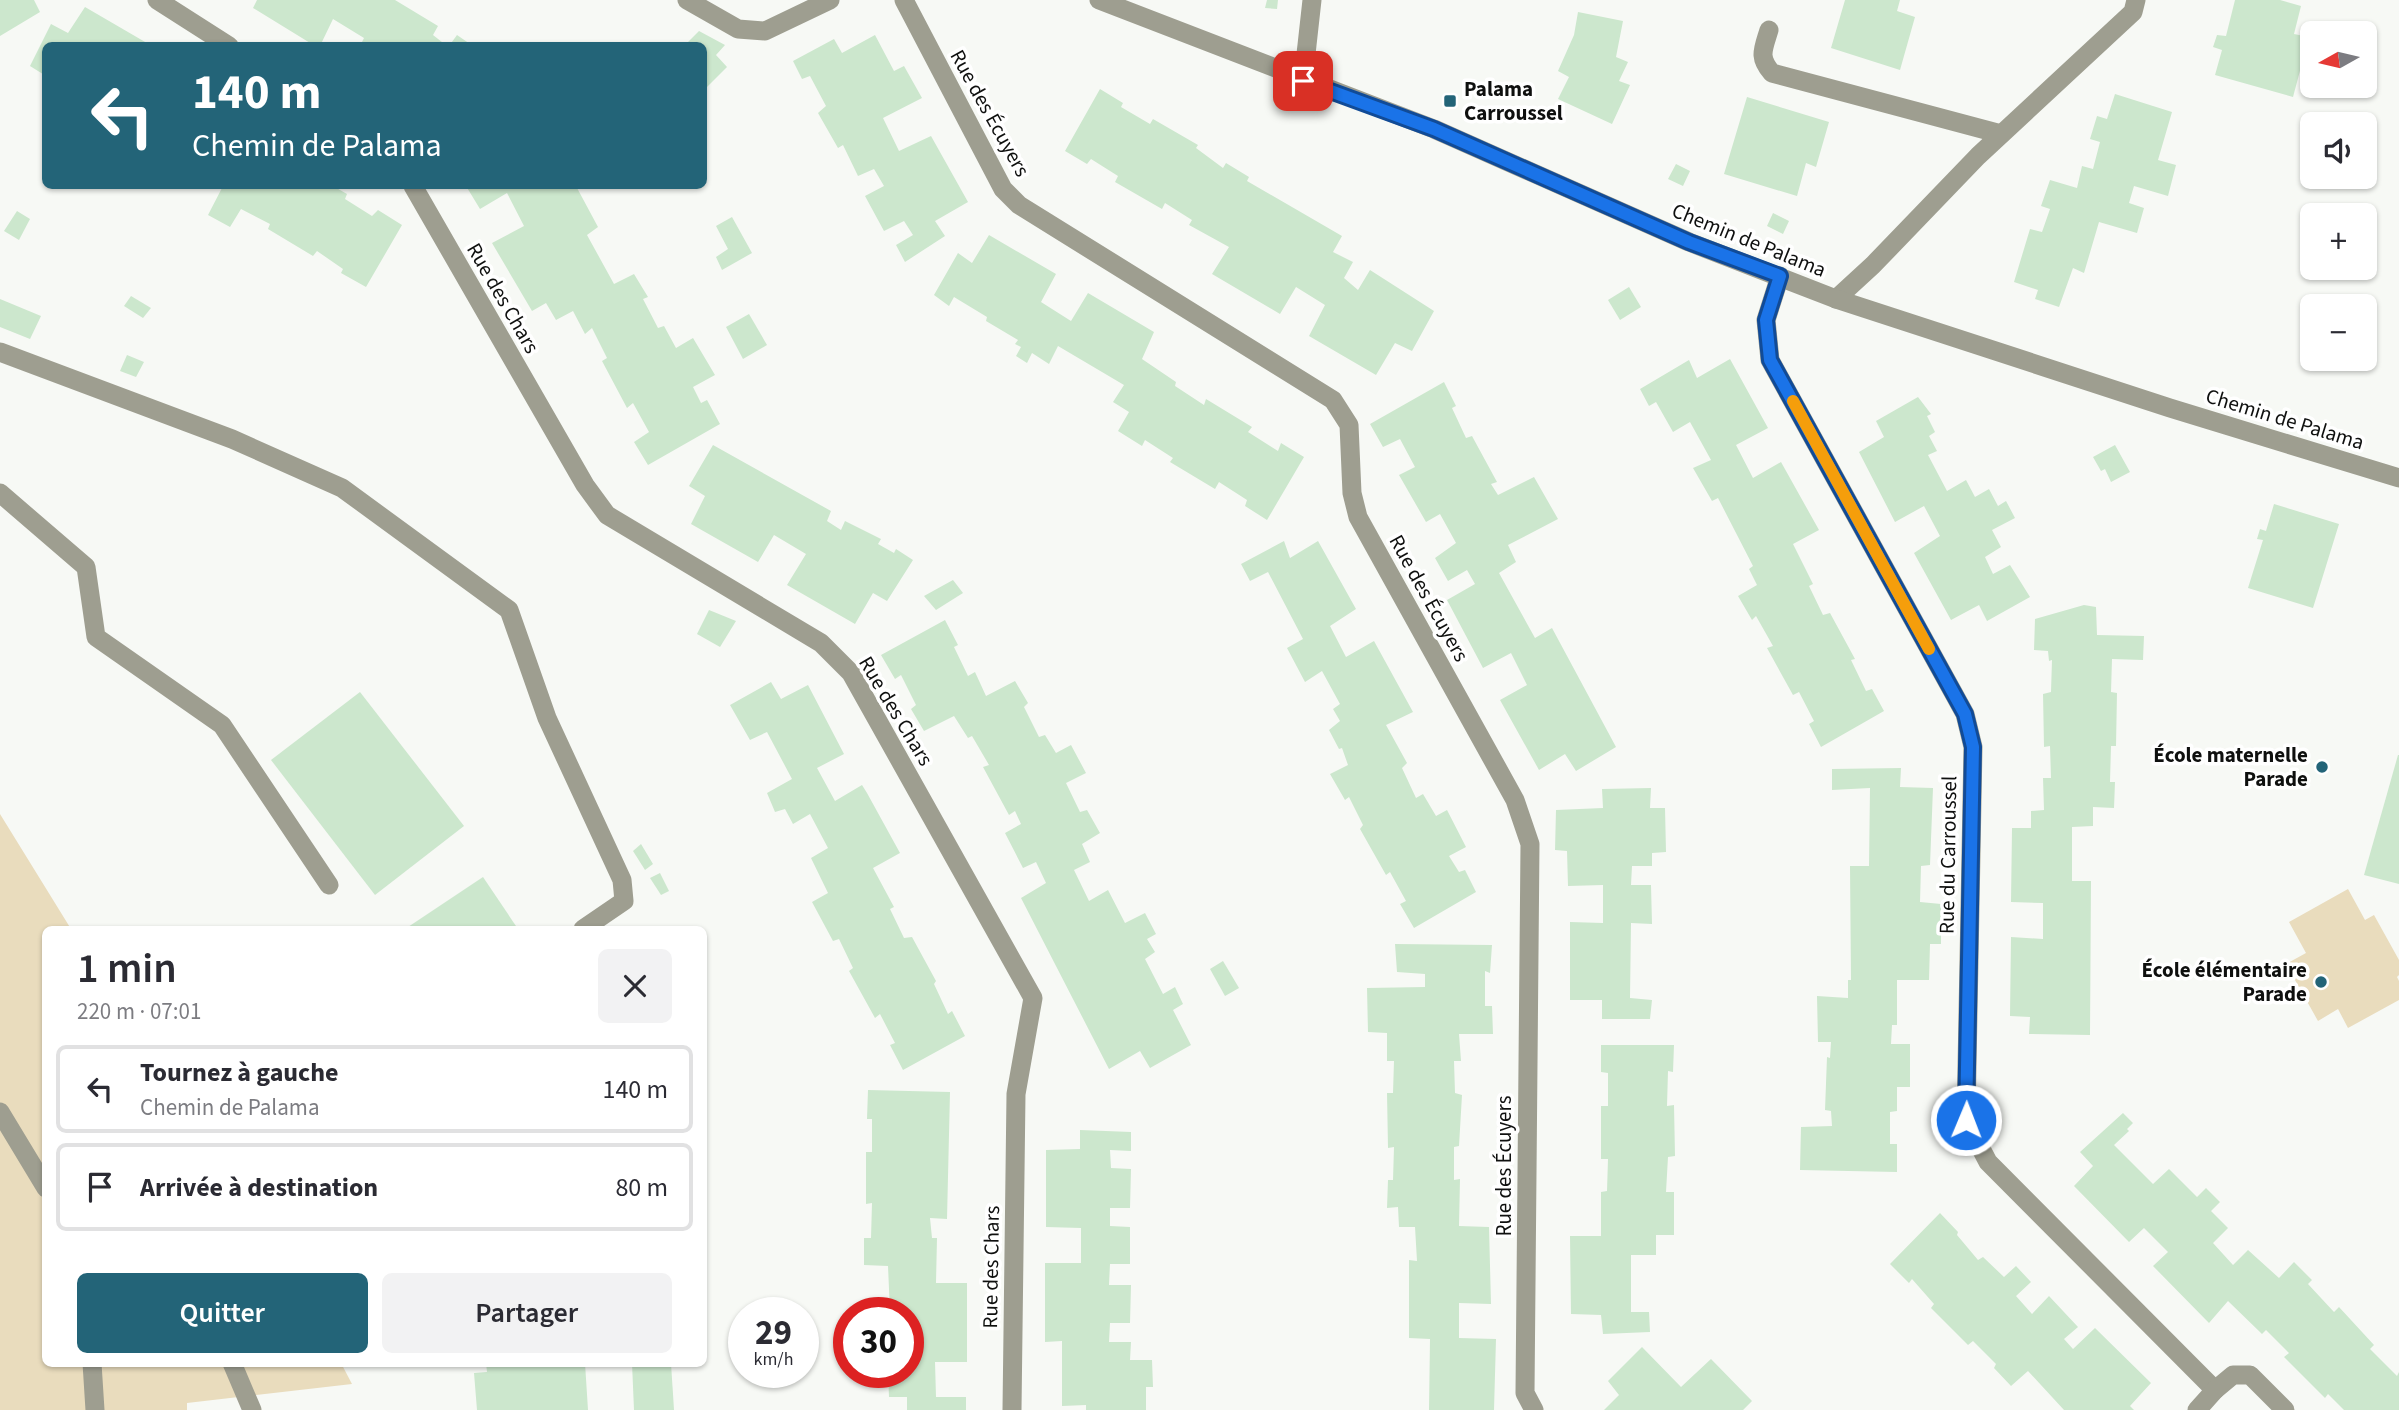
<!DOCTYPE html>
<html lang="fr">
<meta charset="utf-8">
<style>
body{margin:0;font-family:"Source Sans 3",sans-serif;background:#f2f2f3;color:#2b2b33;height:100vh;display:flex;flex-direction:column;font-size:26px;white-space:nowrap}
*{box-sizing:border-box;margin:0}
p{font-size:23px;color:#7c7c81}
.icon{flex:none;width:38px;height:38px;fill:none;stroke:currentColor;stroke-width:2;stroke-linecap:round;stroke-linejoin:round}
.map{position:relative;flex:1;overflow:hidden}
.drawer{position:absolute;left:42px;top:926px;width:665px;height:441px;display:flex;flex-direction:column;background:#fff;border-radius:10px;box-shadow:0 2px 5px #0004}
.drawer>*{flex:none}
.banner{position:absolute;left:42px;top:42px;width:665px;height:147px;border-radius:10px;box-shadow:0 2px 5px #0004;background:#236478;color:#fff;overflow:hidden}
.needle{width:46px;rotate:262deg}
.tools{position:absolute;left:2300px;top:21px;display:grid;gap:14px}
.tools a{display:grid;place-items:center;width:77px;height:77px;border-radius:10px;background:#fff;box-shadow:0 2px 5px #0004;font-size:35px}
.speed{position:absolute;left:728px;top:1297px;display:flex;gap:14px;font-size:35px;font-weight:700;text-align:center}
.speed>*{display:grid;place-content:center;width:91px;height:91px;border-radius:50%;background:#fff;box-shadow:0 2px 5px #0004;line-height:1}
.speed small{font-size:18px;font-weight:400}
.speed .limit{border:10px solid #d22;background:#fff;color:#111}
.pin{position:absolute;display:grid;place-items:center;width:60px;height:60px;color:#fff;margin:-30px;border-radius:14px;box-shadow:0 4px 10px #0006}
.me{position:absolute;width:77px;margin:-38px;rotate:1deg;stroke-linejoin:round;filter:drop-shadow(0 0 5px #0008)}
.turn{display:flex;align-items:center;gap:24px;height:147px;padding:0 35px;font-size:32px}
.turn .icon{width:91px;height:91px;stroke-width:2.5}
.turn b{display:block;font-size:49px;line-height:60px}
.round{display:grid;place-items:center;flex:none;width:74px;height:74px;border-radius:10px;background:#f2f2f3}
.headline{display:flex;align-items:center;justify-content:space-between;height:119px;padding:0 35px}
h1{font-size:42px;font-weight:600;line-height:52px}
.action{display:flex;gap:14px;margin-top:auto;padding:14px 35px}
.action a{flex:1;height:80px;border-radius:10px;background:#236478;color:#fff;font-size:28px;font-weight:600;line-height:80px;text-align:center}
.action a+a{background:#f2f2f3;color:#2b2b33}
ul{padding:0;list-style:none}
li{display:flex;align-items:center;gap:21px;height:88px;margin:0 14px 10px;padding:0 21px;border:4px solid #e1e1e2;border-radius:10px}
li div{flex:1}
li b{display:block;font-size:26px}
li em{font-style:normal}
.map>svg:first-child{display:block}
.green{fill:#e9dcbd}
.building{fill:#cce7cd}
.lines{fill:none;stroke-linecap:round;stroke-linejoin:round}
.service{stroke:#9e9e90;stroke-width:19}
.minor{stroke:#9e9e90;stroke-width:19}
.route-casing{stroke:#114b97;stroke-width:18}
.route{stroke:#1a73e8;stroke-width:12}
.slow{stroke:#f59e0b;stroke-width:12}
.poi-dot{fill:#236478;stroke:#fff;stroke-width:2.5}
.labels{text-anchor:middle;stroke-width:7;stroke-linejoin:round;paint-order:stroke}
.poi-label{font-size:21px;font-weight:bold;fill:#0f100f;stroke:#fff;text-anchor:end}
.street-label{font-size:21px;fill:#0f100f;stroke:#fff}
</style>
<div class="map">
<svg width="2399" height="1410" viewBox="0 0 2399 1410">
<rect width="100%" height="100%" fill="#f7f9f5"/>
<!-- green -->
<g class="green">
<polygon points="0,814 71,929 46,929 46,1363 341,1363 352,1384 187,1403 187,1410 0,1410"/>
<polygon points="2348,889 2365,920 2374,915 2399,960 2399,975 2397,977 2399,981 2399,1000 2348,1028 2338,1009 2318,1021 2286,964 2306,953 2289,922"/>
</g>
<!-- building -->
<g class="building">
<polygon points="0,0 34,0 40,12 0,36"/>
<polygon points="257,0 395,0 438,26 433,35 447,46 360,46 364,38 333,19 320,46 315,46 253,8"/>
<polygon points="1267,0 1278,0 1277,9 1265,8"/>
<polygon points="1845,0 1900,0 1897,11 1915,17 1900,70 1831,48"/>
<polygon points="2235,0 2280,0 2301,6 2294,34 2309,37 2293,97 2215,75 2222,50 2213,47 2217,35 2226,36"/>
<polygon points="85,7 152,46 46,46 46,76 30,66 51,24 68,33"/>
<polygon points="1578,12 1623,21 1616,57 1628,62 1619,81 1630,85 1612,124 1558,99 1569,77 1558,71 1574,35"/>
<polygon points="699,31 725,45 716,55 727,67 704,90 704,46 684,46"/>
<polygon points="457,35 473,46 449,46"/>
<polygon points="875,35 894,71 904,66 922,98 883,118 899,151 931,136 968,202 935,221 945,236 905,262 896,245 913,235 904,221 884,231 865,196 884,186 874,169 858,176 843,145 838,148 818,113 826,106 810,76 802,79 793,61 834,39 842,53"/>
<polygon points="1100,89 1123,103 1121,107 1150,124 1153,119 1198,145 1196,148 1223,168 1226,163 1249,177 1247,181 1342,236 1333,252 1353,262 1344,278 1358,290 1370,270 1434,311 1412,351 1395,343 1376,375 1309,336 1325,305 1296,287 1280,314 1212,274 1229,247 1189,225 1192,220 1165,203 1162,209 1115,182 1118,176 1091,159 1087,164 1065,151"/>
<polygon points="2115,94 2172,112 2158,160 2176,165 2168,196 2134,186 2129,203 2144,208 2137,233 2099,222 2084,273 2073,268 2059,307 2035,299 2038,290 2014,282 2030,229 2042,232 2050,209 2041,206 2050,180 2077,188 2082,166 2093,169 2100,142 2090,139 2097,116 2107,119"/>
<polygon points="1747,97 1829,122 1816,167 1806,163 1797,196 1724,174"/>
<polygon points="1676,164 1690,171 1683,186 1668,179"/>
<polygon points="223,186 333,186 347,194 345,199 372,216 378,210 402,225 366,287 341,273 343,269 317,251 313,256 268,229 270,224 241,209 230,227 208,215"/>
<polygon points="466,186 576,186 598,227 587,235 614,284 634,274 648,297 643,299 658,328 664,326 676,348 693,338 715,375 693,387 701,403 707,400 720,424 648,465 634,442 649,432 633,403 627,408 602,361 607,358 592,328 585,334 573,311 556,320 546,303 532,311 492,243 524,226 507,193 480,209"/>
<polygon points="17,211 30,219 19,240 4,231"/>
<polygon points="1773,213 1789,221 1783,234 1767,226"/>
<polygon points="732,217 752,253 722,270 716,257 728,249 716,226"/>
<polygon points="989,235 1056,274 1041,302 1071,321 1088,293 1154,332 1142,359 1176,382 1175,386 1204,405 1206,399 1252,427 1248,432 1278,451 1281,443 1304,457 1267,520 1245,506 1247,500 1219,482 1215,489 1170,462 1173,458 1145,440 1142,446 1118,431 1129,412 1113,402 1124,385 1058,346 1049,364 1032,353 1027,363 1016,356 1021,347 1015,344 1018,340 986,321 987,317 954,297 949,306 934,295 958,253 972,263"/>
<polygon points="1629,287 1641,307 1620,320 1608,300"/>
<polygon points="131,296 151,308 143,318 124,306"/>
<polygon points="0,299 41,316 30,339 0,327"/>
<polygon points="749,314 767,345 743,359 726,327"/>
<polygon points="127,355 144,362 136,377 120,371"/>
<polygon points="1730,359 1768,428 1736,445 1753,478 1781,462 1819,530 1793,544 1813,584 1809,586 1823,615 1830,613 1855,659 1851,660 1866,691 1872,689 1884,711 1821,747 1809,724 1814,721 1799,692 1793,695 1767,648 1773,646 1756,616 1752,620 1738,596 1757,585 1749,569 1753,566 1718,498 1712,501 1693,468 1711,460 1690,422 1673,432 1656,402 1649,406 1640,389 1689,360 1697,378"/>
<polygon points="1444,382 1456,406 1452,408 1466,438 1472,436 1497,482 1491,484 1498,495 1534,477 1558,519 1508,545 1516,562 1499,573 1535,638 1552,628 1616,747 1576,771 1565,754 1539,770 1500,700 1527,685 1511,653 1483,668 1447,600 1475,584 1467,570 1448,581 1435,558 1456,543 1440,514 1426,522 1399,475 1415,467 1400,439 1383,447 1370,424"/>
<polygon points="1918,397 1931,414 1927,416 1935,432 1929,436 1937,451 1928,455 1947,491 1966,480 1975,497 1989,489 1998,506 2006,501 2015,518 1992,530 2001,547 1985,557 1993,574 2010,565 2030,597 1987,621 1979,605 1951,620 1914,553 1940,536 1924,506 1895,522 1859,452 1884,437 1876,421"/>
<polygon points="713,445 831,511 827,521 841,530 845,521 881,539 878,544 894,553 896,549 913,560 887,601 873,593 855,624 787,585 806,554 774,535 758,562 691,524 705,496 689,486"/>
<polygon points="2115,445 2130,472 2111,482 2105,469 2101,471 2093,457"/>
<polygon points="2274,504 2339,524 2313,608 2248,588 2263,540 2257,539 2260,529 2266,531"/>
<polygon points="1284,541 1290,558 1318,541 1356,609 1330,626 1346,657 1374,641 1413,712 1386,725 1407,763 1402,768 1416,798 1423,794 1436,816 1447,810 1466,847 1449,856 1459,872 1465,870 1476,892 1414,928 1400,904 1406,901 1390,872 1386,875 1360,829 1363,825 1349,797 1345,800 1330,774 1348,765 1342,748 1339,749 1329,730 1340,721 1333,709 1340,704 1322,671 1305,682 1287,648 1303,639 1268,572 1250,581 1241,564"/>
<polygon points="953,580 963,593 936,610 924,596"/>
<polygon points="2084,605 2096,607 2097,635 2144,636 2143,660 2112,659 2111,692 2117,693 2116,746 2111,746 2110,782 2115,782 2114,808 2093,807 2093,826 2072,827 2072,881 2091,881 2090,1035 2029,1034 2030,1017 2010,1016 2011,937 2043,939 2043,903 2011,902 2012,828 2031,828 2031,811 2044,810 2043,778 2051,778 2050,746 2044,747 2043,694 2051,692 2052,660 2049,661 2048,651 2034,650 2035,619"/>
<polygon points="709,610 736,621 720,647 697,634"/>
<polygon points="945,620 958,645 954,647 968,676 975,672 986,696 1015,681 1028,703 1024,707 1039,737 1045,735 1056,753 1071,745 1086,773 1066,783 1080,812 1087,810 1100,833 1082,844 1090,862 1074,870 1089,901 1108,890 1125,923 1145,913 1156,934 1147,939 1155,952 1145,959 1163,994 1175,987 1183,1004 1173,1010 1191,1045 1150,1068 1140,1051 1109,1069 1021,898 1046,883 1036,862 1023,868 1005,833 1021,824 1015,811 1009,815 983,767 989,765 972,736 968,738 954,716 924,731 911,709 916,705 901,675 895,679 881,655"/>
<polygon points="771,682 781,699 808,685 844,754 817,768 835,801 862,785 867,793 900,853 873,868 894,907 890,909 904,938 912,937 936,981 934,984 948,1014 952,1011 965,1036 903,1070 890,1045 895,1043 880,1014 875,1018 849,971 853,968 839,939 833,941 812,902 828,893 811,858 828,848 810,814 793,824 785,809 775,812 767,793 792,779 767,732 750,740 730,705"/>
<polygon points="360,692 464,826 375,895 271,760"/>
<polygon points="2398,755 2399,755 2399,884 2364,875"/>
<polygon points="1901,768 1900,787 1933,788 1930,865 1921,866 1920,902 1941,904 1941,944 1930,944 1929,980 1897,980 1897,1025 1892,1025 1891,1044 1910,1044 1910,1087 1897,1087 1897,1111 1890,1112 1890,1144 1897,1144 1897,1172 1800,1170 1801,1127 1832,1126 1831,1111 1825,1110 1827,1057 1830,1058 1831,1042 1818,1042 1817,996 1848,998 1848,980 1851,980 1850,866 1869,866 1870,788 1832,790 1832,769"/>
<polygon points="1651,788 1650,808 1665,808 1666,852 1652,853 1652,866 1632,866 1631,885 1651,885 1652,924 1631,923 1630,998 1652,1000 1650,1019 1602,1019 1602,1000 1570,1000 1570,922 1603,923 1603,885 1568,886 1567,851 1555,850 1556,810 1603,808 1602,789"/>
<polygon points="641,844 653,864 645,870 633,851"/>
<polygon points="660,873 669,891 661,895 650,878"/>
<polygon points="483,877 518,929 405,929"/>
<polygon points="1395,944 1492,945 1490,973 1485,971 1485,1006 1492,1006 1493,1034 1459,1034 1461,1061 1454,1061 1455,1093 1462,1095 1459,1146 1454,1147 1454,1180 1460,1179 1459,1226 1489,1227 1491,1304 1459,1303 1459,1338 1496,1339 1494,1410 1429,1410 1430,1339 1409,1338 1409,1260 1417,1261 1415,1227 1399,1227 1398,1207 1387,1208 1388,1180 1393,1180 1394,1147 1388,1148 1387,1093 1393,1093 1394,1061 1387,1061 1387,1033 1368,1032 1367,988 1425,987 1425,974 1397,972"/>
<polygon points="1223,961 1239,988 1225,996 1210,969"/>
<polygon points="1601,1045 1674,1045 1673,1072 1668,1071 1667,1106 1674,1105 1675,1156 1668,1157 1666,1192 1674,1192 1674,1235 1656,1235 1656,1255 1631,1255 1631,1312 1649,1312 1650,1332 1603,1334 1601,1315 1571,1314 1570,1236 1601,1236 1601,1192 1607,1191 1608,1159 1601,1159 1601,1106 1608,1106 1608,1073 1601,1072"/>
<polygon points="868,1090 950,1092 947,1219 930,1218 932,1238 937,1238 936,1283 967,1283 967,1362 935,1362 936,1397 966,1397 966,1410 907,1410 907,1397 889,1397 888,1372 908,1372 908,1312 890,1312 888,1266 864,1265 864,1238 871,1238 872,1203 866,1204 866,1152 872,1152 872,1119 867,1119"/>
<polygon points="2123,1113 2133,1123 2127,1129 2129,1131 2114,1145 2153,1184 2169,1169 2197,1197 2206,1188 2220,1202 2211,1211 2228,1228 2213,1243 2233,1265 2248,1250 2279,1278 2294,1262 2312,1280 2308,1284 2334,1312 2339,1307 2374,1345 2370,1349 2397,1376 2399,1372 2399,1410 2344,1410 2328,1394 2325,1398 2284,1357 2289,1353 2266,1330 2262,1334 2228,1301 2209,1323 2153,1266 2168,1252 2144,1228 2129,1242 2074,1186 2093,1166 2080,1152"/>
<polygon points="1080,1130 1131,1132 1131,1151 1110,1150 1111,1168 1131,1169 1130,1208 1110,1208 1110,1226 1130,1227 1130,1264 1110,1264 1109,1285 1131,1285 1130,1323 1110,1323 1109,1342 1131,1342 1130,1360 1152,1360 1153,1387 1146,1387 1146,1410 1086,1410 1086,1405 1062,1406 1062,1341 1045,1342 1045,1263 1081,1263 1081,1228 1046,1227 1046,1150 1080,1149"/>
<polygon points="1940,1213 1958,1232 1957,1235 1978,1260 1983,1257 2004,1277 2016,1266 2031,1282 2016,1296 2032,1314 2049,1296 2078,1327 2064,1339 2073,1349 2095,1328 2151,1383 2130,1406 2134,1410 2064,1410 2028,1371 2011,1386 1994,1368 1996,1364 1973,1341 1968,1345 1931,1308 1934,1304 1912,1279 1909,1283 1890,1264"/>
<polygon points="1642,1347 1681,1387 1711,1359 1752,1401 1743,1410 1604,1410 1619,1395 1608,1381"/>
<polygon points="486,1363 585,1363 588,1410 477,1410 474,1373 487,1372"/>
<polygon points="632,1363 671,1363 674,1410 634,1410"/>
</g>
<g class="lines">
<!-- service -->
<g class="service">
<path d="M1769 30C1763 50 1758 57 1772 73L2001 134"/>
<polyline points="1836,299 1873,265 1978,156 2133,12 2136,0"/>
<polyline points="0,352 232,439 342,488 509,610 547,718 622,880 624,901 583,929"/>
<polyline points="0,493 86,567 96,637 222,725 329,885"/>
</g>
<!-- minor -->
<g class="minor">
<polyline points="157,0 229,46"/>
<polyline points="687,0 738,29 765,31 830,0"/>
<polyline points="904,0 1003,189 1019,205 1333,400 1349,425 1352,493 1358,517 1515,800 1530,844 1525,1393 1534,1410"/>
<polyline points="1099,0 1434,129 1689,242 1836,299 2170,408 2399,478"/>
<polyline points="1303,81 1312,0"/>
<polyline points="413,186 585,485 607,515 821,643 851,673 1033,998 1016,1094 1012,1410"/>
<polyline points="1780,276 1766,320 1770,360 1965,714 1973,747 1966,1120 1988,1162 2215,1390"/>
<polyline points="0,1112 46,1188"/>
<polyline points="92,1363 95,1410"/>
<polyline points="232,1363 252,1410"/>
<polyline points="2197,1410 2215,1390 2233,1375 2250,1375 2285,1410"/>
</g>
</g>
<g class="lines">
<defs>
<polyline id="route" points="1303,81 1434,129 1689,242 1780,276 1766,320 1770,360 1965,714 1973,747 1966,1120"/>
</defs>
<!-- route casing -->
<use href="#route" class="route-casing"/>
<!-- route -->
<use href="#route" class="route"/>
<!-- slow -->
<polyline class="slow" points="1793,401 1929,649"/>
</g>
<!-- markers -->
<g class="poi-dot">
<rect x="1443" y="94" width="14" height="14" rx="3.5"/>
<circle cx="2322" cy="767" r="7"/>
<circle cx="2321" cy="982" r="7"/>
</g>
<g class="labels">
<!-- poi labels -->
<g class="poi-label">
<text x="1464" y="96" text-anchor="start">Palama<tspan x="1464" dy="24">Carroussel</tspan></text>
<text x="2308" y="762">École maternelle<tspan x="2308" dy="24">Parade</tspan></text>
<text x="2307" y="977">École élémentaire<tspan x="2307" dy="24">Parade</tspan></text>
</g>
<!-- street labels -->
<g class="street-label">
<text transform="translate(990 113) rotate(61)" y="7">Rue des Écuyers</text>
<text transform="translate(1749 240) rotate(22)" y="7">Chemin de Palama</text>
<text transform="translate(503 298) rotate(60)" y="7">Rue des Chars</text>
<text transform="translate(2285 419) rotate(17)" y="7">Chemin de Palama</text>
<text transform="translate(1429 598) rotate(61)" y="7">Rue des Écuyers</text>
<text transform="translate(896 711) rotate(59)" y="7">Rue des Chars</text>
<text transform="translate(1948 855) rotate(-89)" y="7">Rue du Carroussel</text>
<text transform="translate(1504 1166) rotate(-90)" y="7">Rue des Écuyers</text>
<text transform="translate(991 1267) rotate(-89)" y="7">Rue des Chars</text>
</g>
</g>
</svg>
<div class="tools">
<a><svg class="needle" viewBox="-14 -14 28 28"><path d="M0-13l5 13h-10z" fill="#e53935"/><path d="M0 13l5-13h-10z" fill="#7c7c81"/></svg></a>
<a><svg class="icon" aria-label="sound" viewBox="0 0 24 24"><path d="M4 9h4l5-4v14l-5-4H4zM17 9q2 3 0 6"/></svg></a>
<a>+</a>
<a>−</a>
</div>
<div class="speed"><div>29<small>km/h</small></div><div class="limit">30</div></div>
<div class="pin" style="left:1303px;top:81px;background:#d93025"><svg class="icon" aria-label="arrive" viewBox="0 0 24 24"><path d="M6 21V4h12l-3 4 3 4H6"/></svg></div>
<svg class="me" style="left:1966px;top:1120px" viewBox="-20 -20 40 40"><circle r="17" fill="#1a73e8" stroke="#fff" stroke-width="3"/><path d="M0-11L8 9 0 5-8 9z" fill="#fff"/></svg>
<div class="banner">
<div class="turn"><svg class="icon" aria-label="left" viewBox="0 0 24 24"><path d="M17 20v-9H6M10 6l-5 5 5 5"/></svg><div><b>140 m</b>Chemin de Palama</div></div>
</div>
<section class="drawer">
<div class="headline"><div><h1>1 min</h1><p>220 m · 07:01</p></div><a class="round"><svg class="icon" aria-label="close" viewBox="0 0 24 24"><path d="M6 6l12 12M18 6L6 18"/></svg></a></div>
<ul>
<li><svg class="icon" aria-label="left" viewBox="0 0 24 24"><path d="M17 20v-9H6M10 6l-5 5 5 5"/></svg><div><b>Tournez à gauche</b><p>Chemin de Palama</p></div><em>140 m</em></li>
<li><svg class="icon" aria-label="arrive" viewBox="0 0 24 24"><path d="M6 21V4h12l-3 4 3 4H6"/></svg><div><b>Arrivée à destination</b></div><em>80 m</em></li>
</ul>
<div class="action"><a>Quitter</a><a>Partager</a></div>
</section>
</div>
